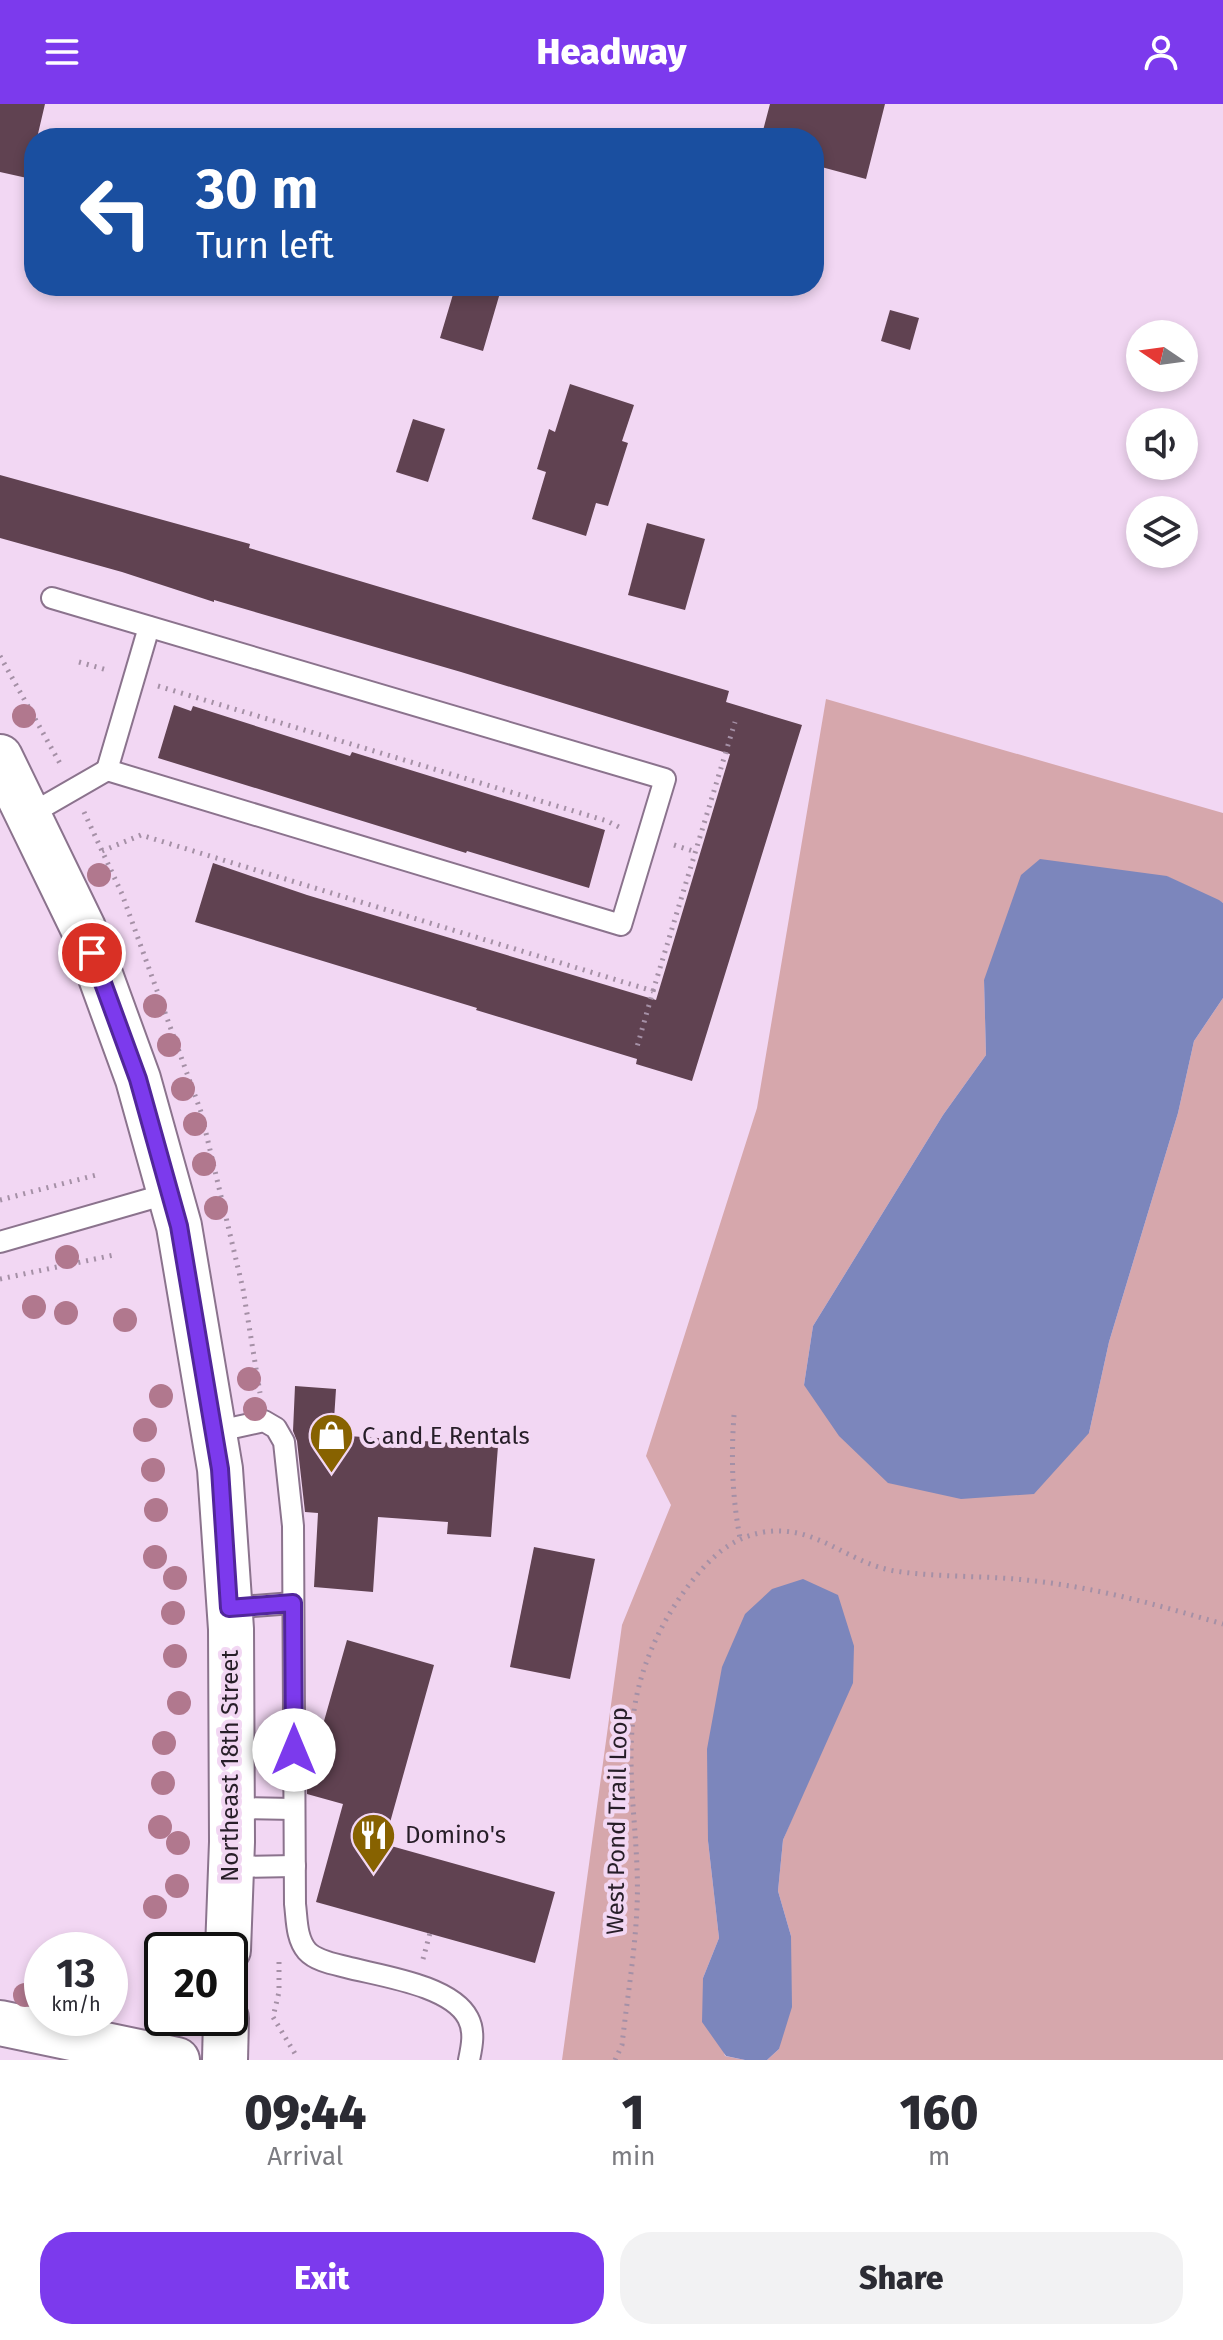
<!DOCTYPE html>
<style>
body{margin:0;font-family:"Fira Sans",sans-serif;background:#f2f2f3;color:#2b2b33;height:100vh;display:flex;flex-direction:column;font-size:30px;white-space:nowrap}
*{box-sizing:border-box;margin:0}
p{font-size:26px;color:#7c7c81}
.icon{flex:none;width:44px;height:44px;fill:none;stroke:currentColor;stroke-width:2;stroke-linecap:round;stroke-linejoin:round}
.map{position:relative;height:1956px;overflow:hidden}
.side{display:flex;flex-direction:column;background:#fff;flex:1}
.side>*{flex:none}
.guide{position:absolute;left:24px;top:24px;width:800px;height:168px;border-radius:32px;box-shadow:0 4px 12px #0003;background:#1a4fa0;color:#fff;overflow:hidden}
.needle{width:52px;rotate:283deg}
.buttons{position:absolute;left:1126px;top:216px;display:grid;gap:16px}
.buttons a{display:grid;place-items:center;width:72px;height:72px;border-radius:50%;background:#fff;box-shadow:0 4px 12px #0003;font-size:40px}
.speed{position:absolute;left:24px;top:1828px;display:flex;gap:16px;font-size:40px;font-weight:700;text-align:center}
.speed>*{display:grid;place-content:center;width:104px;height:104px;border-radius:50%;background:#fff;box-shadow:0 4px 12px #0003;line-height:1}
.speed small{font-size:20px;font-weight:400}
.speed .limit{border:4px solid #111;border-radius:12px;background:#fff;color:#111}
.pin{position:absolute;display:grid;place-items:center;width:68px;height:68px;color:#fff;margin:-34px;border:4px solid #fff;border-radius:50%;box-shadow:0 2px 8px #0007}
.me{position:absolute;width:88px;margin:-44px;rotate:0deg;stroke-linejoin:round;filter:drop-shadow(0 0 6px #0008)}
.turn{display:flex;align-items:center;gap:28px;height:168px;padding:0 40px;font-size:36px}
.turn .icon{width:104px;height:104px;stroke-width:2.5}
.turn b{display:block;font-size:56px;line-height:68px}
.eta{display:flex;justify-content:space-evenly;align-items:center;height:136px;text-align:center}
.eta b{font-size:48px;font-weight:800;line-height:56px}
.cta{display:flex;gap:16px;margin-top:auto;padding:16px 40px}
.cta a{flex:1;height:92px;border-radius:32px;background:#7c3aed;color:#fff;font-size:32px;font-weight:800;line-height:92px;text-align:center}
.cta a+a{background:#f2f2f3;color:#2b2b33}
header{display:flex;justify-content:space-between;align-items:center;height:104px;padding:0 40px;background:#7c3aed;color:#fff;font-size:36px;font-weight:800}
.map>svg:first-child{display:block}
.green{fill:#d6a7ac}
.water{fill:#7c86bc}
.building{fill:#604251}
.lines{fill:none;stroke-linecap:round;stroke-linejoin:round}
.service-casing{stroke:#8b738d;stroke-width:24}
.tertiary-casing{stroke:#8b738d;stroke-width:48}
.primary-casing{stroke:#8b738d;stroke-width:48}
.path{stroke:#a590a6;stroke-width:5;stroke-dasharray:2 6;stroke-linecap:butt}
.service{stroke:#fff;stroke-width:20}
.tertiary{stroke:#fff;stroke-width:44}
.primary{stroke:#fff;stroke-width:44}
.tree{fill:#b1788e}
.route-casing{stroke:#51269a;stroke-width:20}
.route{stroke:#7c3aed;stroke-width:14}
.labels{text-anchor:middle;stroke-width:8;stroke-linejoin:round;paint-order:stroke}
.poi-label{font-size:24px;fill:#271e28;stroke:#f2d7f3;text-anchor:start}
.street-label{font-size:24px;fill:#271e28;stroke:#f2d7f3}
</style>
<header><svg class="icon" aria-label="menu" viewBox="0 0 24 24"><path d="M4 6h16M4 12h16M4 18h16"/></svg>Headway<svg class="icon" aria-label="person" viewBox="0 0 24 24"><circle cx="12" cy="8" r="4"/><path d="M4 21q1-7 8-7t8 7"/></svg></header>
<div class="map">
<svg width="1223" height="1956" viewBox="0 0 1223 1956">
<rect width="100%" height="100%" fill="#f2d7f3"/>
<!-- green -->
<polygon class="green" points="826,595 1223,709 1223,799 1166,772 984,876 986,951 943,1011 813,1222 804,1281 1089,1329 1109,1238 1178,1009 1194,937 1223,894 1223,1956 767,1956 779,1945 791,1832 778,1787 783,1736 814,1662 708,1737 719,1834 703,1874 725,1952 745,1956 562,1956 622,1521 671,1401 646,1352 757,1004"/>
<!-- water -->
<g class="water">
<polygon points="1040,755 1167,772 1219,796 1223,799 1223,894 1194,937 1178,1009 1109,1238 1089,1329 1034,1390 961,1395 888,1379 839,1332 804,1281 813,1222 943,1011 986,951 984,876 1021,771"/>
<polygon points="803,1475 838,1491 854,1542 853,1579 783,1736 778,1787 791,1832 792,1903 779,1945 767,1956 745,1956 726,1952 702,1918 703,1874 719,1834 708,1737 707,1645 722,1563 745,1510 772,1485"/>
</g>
<!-- building -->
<g class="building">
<polygon points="0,0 45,0 37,34 34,34 27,74 0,68"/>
<polygon points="770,0 885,0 866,75 814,61 814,34 761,34"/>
<polygon points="458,182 502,182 483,247 440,234 454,187 457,188"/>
<polygon points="890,206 919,214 910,246 881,237"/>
<polygon points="570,280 634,301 622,337 628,339 608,402 596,399 586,432 532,415 546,368 537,365 549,325 555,328"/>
<polygon points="413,315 445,325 428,378 396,368"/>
<polygon points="0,371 250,440 249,444 729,587 726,598 802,621 692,977 636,960 637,955 476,906 477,904 195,818 213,759 307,791 656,896 730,650 461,568 214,496 214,498 122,468 0,434"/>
<polygon points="647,419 705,435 685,506 628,491"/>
<polygon points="174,601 191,607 193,602 350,652 352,648 605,726 589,784 467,747 466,749 158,654"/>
<polygon points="295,1282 336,1285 333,1331 498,1342 491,1433 447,1430 448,1418 378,1413 373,1488 314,1483 318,1409 305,1408 297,1337 293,1327"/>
<polygon points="534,1443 595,1455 570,1575 510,1563"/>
<polygon points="347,1536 434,1561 384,1740 555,1788 535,1859 316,1798 343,1700 307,1690 307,1677"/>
</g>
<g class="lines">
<defs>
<g id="service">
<polyline points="107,666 149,523"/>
<polyline points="29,711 107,666 621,821 665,675 52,494"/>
<polyline points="0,1138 170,1089"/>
<path d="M214 1328 264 1317 276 1324 284 1338 293 1422 295 1800C297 1815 296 1834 307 1847 316 1857 334 1860 346 1863 380 1872 451 1881 468 1914 475 1927 472 1942 469 1956"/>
<polyline points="229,1504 293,1499"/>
<polyline points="232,1704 294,1705"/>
<polyline points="231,1763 295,1762"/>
</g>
<g id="tertiary">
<polyline points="0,653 83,824 138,975 179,1122 220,1365 231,1525 232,1738 228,1846"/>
<polyline points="225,1956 226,1914"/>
</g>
<polyline id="primary" points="0,1919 177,1956"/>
</defs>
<!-- service casing -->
<use href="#service" class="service-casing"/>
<!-- tertiary casing -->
<use href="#tertiary" class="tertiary-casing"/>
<!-- primary casing -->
<use href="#primary" class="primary-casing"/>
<!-- path -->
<g class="path">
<polyline points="0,552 62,663"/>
<polyline points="79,558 107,566"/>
<polyline points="158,582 607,717 623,725"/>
<polyline points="84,708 122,790 201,1008 243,1185 260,1289"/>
<polyline points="674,741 696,748"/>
<polyline points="102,747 141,731 653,887 637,943"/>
<polyline points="653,887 735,618"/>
<polyline points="0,1096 96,1071"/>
<polyline points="0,1175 114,1151"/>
<path d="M734 1311C731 1353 732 1392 740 1434"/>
<polyline points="423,1855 430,1829"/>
<polyline points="279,1858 279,1888 273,1913 297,1953"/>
<path d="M615 1956 622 1941C627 1895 635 1849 637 1803 640 1740 626 1677 633 1615 638 1566 661 1516 692 1477 712 1452 731 1434 764 1428 816 1420 847 1459 895 1467 941 1474 988 1471 1034 1477 1099 1484 1161 1502 1223 1520"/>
</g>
<!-- service -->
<use href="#service" class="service"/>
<!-- tertiary -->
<use href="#tertiary" class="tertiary"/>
<!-- primary -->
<use href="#primary" class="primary"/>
</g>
<!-- trees -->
<g class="tree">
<circle cx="24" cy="612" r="12"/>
<circle cx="99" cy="771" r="12"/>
<circle cx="155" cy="902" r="12"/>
<circle cx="169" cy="941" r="12"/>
<circle cx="183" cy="985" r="12"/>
<circle cx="195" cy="1020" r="12"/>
<circle cx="204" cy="1060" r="12"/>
<circle cx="216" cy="1104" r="12"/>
<circle cx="67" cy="1153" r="12"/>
<circle cx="34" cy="1203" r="12"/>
<circle cx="66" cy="1209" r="12"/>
<circle cx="125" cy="1216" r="12"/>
<circle cx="249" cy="1275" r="12"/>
<circle cx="161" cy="1292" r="12"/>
<circle cx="255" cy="1305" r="12"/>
<circle cx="145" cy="1326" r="12"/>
<circle cx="153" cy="1366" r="12"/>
<circle cx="156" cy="1406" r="12"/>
<circle cx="155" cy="1453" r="12"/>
<circle cx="175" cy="1474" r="12"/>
<circle cx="173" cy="1509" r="12"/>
<circle cx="175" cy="1552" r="12"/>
<circle cx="179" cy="1599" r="12"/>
<circle cx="164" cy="1639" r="12"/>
<circle cx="163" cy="1679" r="12"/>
<circle cx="160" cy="1723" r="12"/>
<circle cx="178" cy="1739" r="12"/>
<circle cx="177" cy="1782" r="12"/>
<circle cx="155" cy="1803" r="12"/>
<circle cx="25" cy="1891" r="12"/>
</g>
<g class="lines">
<defs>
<polyline id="route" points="92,849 138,975 179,1122 220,1365 229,1504 293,1499 294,1646"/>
</defs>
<!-- route casing -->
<use href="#route" class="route-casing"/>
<!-- route -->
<use href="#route" class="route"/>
</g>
<!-- icons -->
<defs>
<symbol id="shop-pin" viewBox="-11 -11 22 30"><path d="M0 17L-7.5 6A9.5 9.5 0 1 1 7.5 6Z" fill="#876200" stroke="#f2d7f3"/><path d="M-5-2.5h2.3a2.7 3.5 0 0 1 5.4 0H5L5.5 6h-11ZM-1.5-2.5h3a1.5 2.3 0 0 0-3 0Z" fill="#fff"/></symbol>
<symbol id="restaurant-pin" viewBox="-11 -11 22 30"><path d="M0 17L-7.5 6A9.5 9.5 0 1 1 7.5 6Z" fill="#876200" stroke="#f2d7f3"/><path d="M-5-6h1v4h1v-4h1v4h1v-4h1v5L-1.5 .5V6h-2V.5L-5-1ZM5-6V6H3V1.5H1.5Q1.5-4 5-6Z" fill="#fff"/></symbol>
</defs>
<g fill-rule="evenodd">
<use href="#shop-pin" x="306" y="1306" width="51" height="69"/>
<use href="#restaurant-pin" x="348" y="1706" width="51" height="69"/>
</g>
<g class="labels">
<!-- poi labels -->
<g class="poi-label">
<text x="362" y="1340">C and E Rentals</text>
<text x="405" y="1739">Domino's</text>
</g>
<!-- street labels -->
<g class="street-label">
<text transform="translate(230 1662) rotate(-90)" y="8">Northeast 18th Street</text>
<text transform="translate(617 1717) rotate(-89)" y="8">West Pond Trail Loop</text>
</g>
</g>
</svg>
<div class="buttons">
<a><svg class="needle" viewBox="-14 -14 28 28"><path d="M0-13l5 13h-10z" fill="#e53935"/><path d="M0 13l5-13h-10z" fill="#7c7c81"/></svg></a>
<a><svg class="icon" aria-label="sound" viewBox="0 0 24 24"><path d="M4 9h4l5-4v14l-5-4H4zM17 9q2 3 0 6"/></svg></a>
<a><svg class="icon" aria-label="layers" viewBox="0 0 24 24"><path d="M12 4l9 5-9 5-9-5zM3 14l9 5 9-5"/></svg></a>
</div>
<div class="speed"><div>13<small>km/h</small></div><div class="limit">20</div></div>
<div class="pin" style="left:92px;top:849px;background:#d93025"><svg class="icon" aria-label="arrive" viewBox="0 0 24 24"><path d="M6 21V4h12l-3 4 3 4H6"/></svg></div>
<svg class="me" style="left:294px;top:1646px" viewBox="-20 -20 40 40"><circle r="19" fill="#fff"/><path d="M0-13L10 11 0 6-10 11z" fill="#7c3aed"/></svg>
<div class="guide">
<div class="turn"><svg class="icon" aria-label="left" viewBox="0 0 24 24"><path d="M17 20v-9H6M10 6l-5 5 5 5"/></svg><div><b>30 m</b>Turn left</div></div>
</div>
</div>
<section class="side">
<div class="eta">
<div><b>09:44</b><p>Arrival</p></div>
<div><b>1</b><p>min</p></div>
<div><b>160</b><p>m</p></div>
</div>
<div class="cta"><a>Exit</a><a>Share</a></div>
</section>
